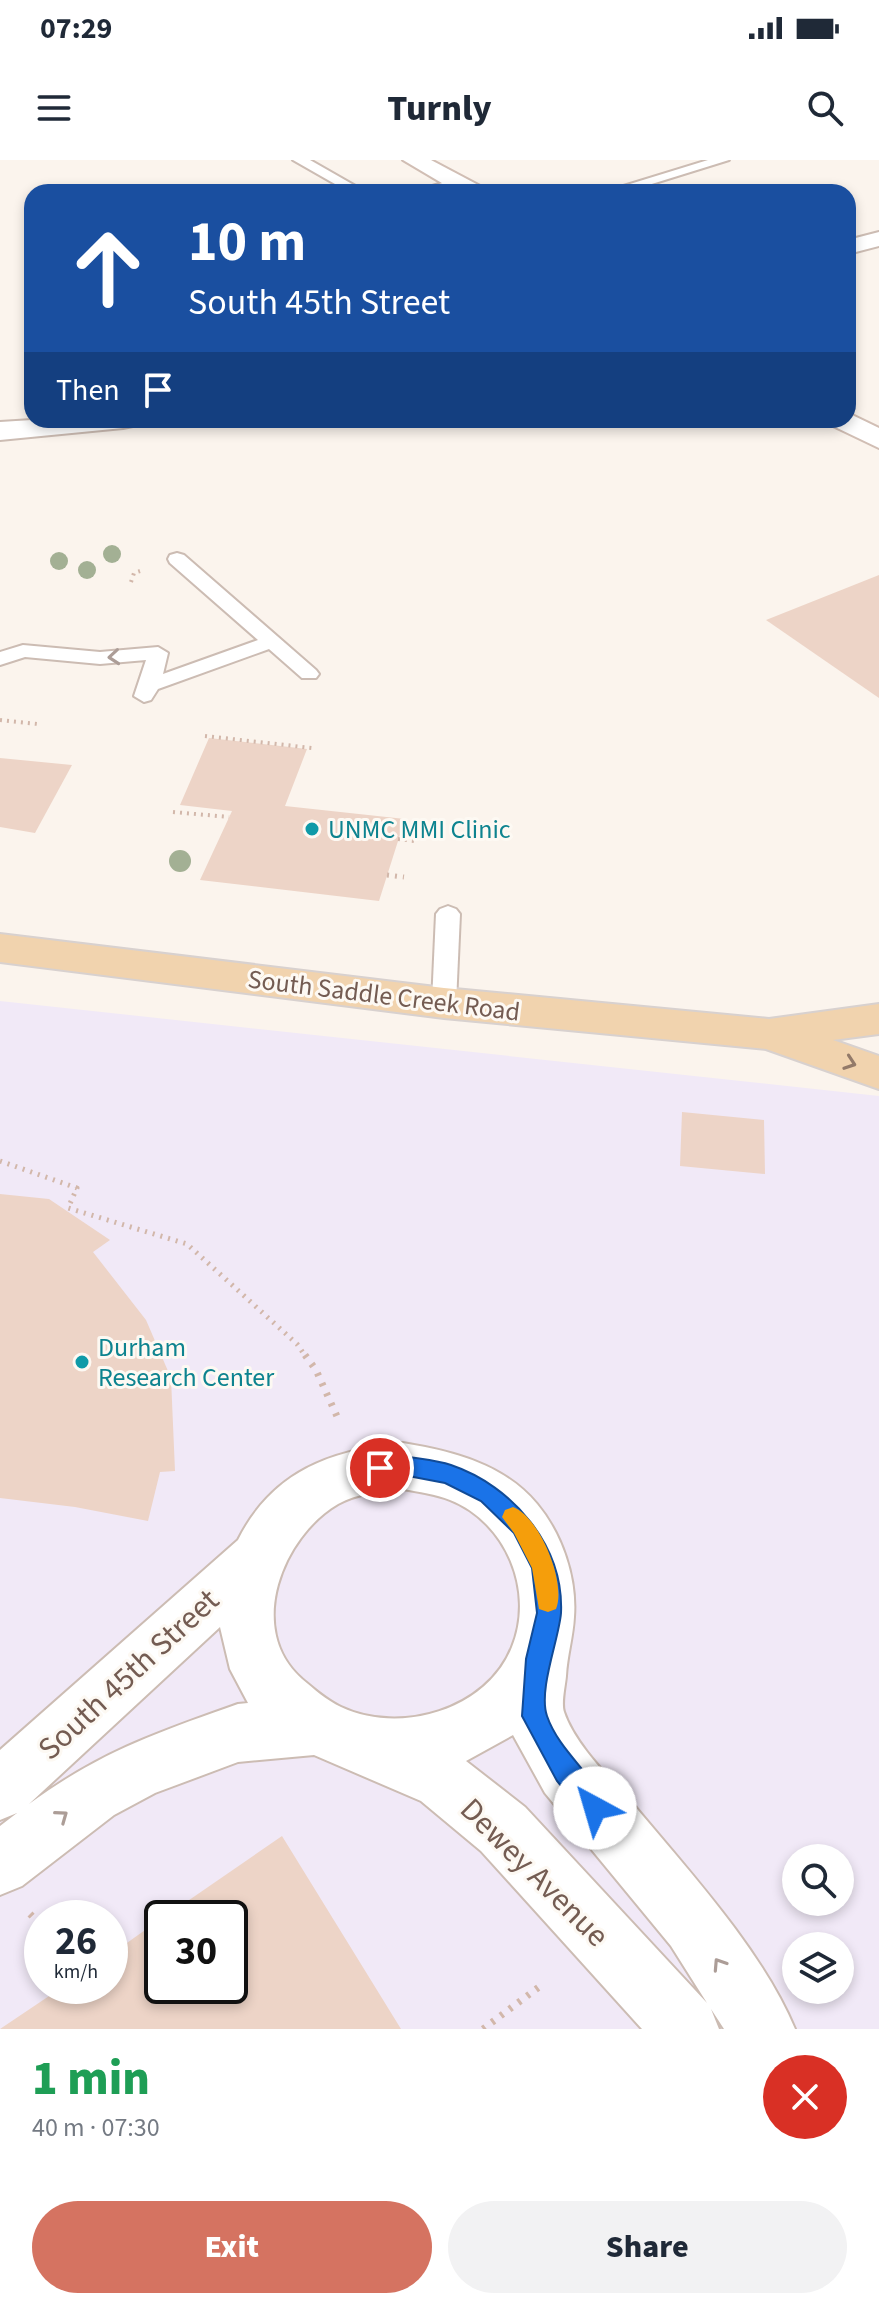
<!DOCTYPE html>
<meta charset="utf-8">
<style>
body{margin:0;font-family:"Source Sans 3",sans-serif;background:#f2f2f3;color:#1f2937;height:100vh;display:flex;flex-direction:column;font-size:30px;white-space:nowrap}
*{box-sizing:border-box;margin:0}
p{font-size:26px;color:#747a83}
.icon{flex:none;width:44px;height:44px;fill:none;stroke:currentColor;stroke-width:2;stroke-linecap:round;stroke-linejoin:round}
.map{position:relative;height:1869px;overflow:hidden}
.side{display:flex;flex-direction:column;background:#fff;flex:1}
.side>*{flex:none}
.top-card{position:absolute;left:24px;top:24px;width:832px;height:244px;border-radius:24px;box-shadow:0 4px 12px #0003;background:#1a4fa0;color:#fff;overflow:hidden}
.tools{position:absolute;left:782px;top:1684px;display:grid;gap:16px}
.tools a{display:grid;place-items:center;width:72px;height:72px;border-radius:50%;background:#fff;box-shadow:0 4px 12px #0003;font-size:40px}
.speed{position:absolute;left:24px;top:1740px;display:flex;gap:16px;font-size:40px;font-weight:700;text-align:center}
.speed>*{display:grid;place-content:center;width:104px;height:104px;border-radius:50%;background:#fff;box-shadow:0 4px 12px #0003;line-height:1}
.speed small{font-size:20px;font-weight:400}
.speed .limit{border:4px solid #111;border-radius:12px;background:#fff;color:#111}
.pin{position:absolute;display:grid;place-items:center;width:68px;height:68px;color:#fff;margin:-34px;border:4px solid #fff;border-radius:50%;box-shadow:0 2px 8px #0007}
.me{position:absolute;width:88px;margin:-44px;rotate:321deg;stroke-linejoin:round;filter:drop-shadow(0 0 6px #0008)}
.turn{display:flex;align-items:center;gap:28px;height:168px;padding:0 32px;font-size:36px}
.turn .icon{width:104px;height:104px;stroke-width:2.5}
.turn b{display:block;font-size:56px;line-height:68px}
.then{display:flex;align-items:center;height:76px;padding:0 32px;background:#0003;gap:16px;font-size:30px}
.round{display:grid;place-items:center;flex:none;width:84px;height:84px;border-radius:42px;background:#f2f2f3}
.headline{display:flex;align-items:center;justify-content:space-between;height:136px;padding:0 32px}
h1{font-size:48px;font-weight:800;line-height:60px;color:#1e9e55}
.button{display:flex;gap:16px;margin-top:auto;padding:16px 32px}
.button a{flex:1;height:92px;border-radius:48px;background:#d57361;color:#fff;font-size:32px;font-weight:800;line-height:92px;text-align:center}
.button a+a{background:#f2f2f3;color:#1f2937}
.status{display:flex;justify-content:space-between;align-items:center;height:56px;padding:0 40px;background:#fff;direction:ltr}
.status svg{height:22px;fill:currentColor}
header{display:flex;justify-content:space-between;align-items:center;height:104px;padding:0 32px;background:#fff;font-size:36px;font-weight:800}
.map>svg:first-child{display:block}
.education{fill:#f1e9f7;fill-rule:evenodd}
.building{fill:#edd4c7}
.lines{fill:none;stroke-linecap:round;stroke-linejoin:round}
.lane-casing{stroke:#ccbcb3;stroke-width:4}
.street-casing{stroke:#ccbcb3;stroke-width:4}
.secondary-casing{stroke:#d1beb4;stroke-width:4}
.primary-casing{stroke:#d8d1cf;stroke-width:4}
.path-far2{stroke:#d2b7aa;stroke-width:4;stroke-dasharray:2 5;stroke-linecap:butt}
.path-far1{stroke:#d2b7aa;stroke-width:5;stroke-dasharray:2 6;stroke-linecap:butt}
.path{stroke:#d2b7aa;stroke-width:7;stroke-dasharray:3 8;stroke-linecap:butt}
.lane{fill:#fff;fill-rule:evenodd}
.street{fill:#fff;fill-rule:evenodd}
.secondary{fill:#fff;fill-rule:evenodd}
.primary{fill:#f1d3ae;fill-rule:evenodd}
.tree{fill:#a3b094}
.oneway{stroke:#ac9d97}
.oneway2{stroke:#937a69}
.route{fill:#1a73e8;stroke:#114b97;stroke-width:2}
.slow{fill:#f59e0b}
.culture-dot{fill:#0f9aa8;stroke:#fdf9f3;stroke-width:3}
.labels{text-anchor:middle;stroke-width:6;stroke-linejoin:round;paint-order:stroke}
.culture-label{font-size:26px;fill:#0d838f;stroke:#fdf9f3;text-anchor:start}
.street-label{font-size:26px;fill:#745c52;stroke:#fdf9f3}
.near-street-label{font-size:32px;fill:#745c52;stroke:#fdf9f3}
</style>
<div class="status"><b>07:29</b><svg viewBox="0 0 49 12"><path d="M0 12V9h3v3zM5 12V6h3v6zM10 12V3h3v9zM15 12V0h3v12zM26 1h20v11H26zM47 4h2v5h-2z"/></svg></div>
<header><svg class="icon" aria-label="menu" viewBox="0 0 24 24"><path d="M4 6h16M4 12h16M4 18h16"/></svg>Turnly<svg class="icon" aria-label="search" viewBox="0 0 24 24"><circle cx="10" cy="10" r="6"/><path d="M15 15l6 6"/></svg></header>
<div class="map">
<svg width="879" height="1869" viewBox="0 0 879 1869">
<rect width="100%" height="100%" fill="#fbf4ed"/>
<!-- education -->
<path class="education" d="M0 841 879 936V1869H0ZM796 1698H840V1742H796ZM42 1758H110V1826H42ZM162 1758H230V1826H162ZM796 1786H840V1830H796Z"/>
<!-- building -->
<g class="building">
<polygon points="879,415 879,538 766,460"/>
<polygon points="209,578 307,589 285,646 405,659 379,741 200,720 232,651 180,645"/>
<polygon points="0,598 72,605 35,673 0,667"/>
<polygon points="682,952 764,960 765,1014 680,1006"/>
<polygon points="0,1034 49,1039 110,1080 93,1092 146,1160 171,1218 175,1311 160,1312 148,1361 75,1347 0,1338"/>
<polygon points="282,1676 401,1869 0,1869 64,1826 110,1826 110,1795 162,1758 162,1826 230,1826 230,1758 163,1758"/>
</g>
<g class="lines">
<defs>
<g id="lane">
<polygon points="293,0 310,0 366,32 349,32"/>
<polygon points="708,0 729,0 626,32 604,32"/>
<polygon points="456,19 461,20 461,26 436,32 412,32"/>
<polygon points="177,393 184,395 316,510 319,514 316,518 302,518 269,489 158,529 151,540 144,542 134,536 146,500 100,504 25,497 0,505 0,492 23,485 100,492 158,487 168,493 163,514 258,480 170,403 168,399 170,395"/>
<polygon points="448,746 456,749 460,754 456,843 453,849 444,852 435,849 432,843 436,754 440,749"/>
</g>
<g id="street">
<polygon points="879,72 879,86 848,94 848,80"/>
<polygon points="32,260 137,260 133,266 123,268 0,280 0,262"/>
<path d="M403 1283C452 1291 504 1304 537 1344 562 1374 577 1418 574 1457 573 1477 567 1496 566 1516 565 1527 561 1543 564 1552 575 1585 611 1619 633 1644 688 1710 762 1790 795 1869H724L711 1849 719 1869H642L481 1691 421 1641 314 1595 238 1602 155 1633 114 1655 22 1726 0 1735V1666L17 1653 0 1660V1590L238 1380C272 1312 330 1290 403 1283ZM403 1329C419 1332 436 1334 450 1340 506 1362 535 1431 512 1487 487 1550 400 1575 341 1547 326 1540 314 1529 302 1519 245 1469 283 1376 338 1344 358 1333 381 1331 403 1329ZM220 1467 230 1509 248 1543 238 1544C156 1573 100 1592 29 1644ZM513 1575 545 1633 671 1786 707 1843 525 1647 466 1601Z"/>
</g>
<g id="secondary">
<polygon points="403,0 431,0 482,27 485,32 457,32"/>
<polygon points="848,253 879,268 879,288 833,266 829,260 848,260"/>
</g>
<polygon id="primary" points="0,774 444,828 769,859 879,844 879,874 833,880 879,896 879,929 766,889 444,858 0,802"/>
</defs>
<!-- lane casing -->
<use href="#lane" class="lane-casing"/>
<!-- street casing -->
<use href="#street" class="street-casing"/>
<!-- secondary casing -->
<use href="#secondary" class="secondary-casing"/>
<!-- primary casing -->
<use href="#primary" class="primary-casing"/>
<!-- path-far2 -->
<g class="path-far2">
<polyline points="131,422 134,413 140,411"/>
<polyline points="0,560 38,564"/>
<polyline points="205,576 312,588"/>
<polyline points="173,652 229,657"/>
<polyline points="398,679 414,681"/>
</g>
<!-- path-far1 -->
<g class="path-far1">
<polyline points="387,715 404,717"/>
<polyline points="0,1001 77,1028 68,1048 187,1084 297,1184 306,1197"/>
</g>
<!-- path -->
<g class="path">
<polyline points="305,1195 316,1210 340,1263"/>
<polyline points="30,1754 42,1766"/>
<polyline points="483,1869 539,1827"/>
</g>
<!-- lane -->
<use href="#lane" class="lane"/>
<!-- street -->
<use href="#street" class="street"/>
<!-- secondary -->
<use href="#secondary" class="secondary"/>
<!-- primary -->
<use href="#primary" class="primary"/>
</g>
<!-- trees -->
<g class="tree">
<circle cx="112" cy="394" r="9"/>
<circle cx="59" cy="401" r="9"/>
<circle cx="87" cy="410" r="9"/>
<circle cx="180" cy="701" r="11"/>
</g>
<!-- one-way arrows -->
<defs><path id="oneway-chevron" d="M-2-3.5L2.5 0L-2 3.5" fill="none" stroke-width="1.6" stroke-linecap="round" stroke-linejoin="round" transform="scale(2)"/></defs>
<g class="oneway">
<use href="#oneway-chevron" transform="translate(114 497) rotate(175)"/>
<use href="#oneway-chevron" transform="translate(62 1656) rotate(-36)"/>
<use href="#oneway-chevron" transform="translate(719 1804) rotate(-123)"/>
</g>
<use class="oneway2" href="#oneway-chevron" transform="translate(850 903) rotate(19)"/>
<!-- route -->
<path class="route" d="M403 1296C419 1299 436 1300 451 1305 513 1326 564 1386 561 1453 559 1479 538 1530 547 1556 559 1591 594 1615 608 1648L604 1657 595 1660 586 1657 557 1621 522 1556 526 1499 537 1453 532 1408 514 1373 481 1341 445 1323 403 1315 380 1318 372 1315 369 1308 372 1302Z"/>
<!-- slow -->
<path class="slow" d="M513 1347C539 1356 567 1423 556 1449L548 1452 539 1449 532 1408 514 1373 502 1357 505 1350Z"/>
<!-- markers -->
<g class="culture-dot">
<circle cx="312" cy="669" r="8"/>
<circle cx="82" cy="1202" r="8"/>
</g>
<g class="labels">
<!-- culture labels -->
<g class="culture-label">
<text x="328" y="678">UNMC MMI Clinic</text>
<text x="98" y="1196">Durham<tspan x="98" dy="30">Research Center</tspan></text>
</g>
<!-- street labels -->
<g class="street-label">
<text transform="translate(384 835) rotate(7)" y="9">South Saddle Creek Road</text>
</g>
<!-- near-street labels -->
<g class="near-street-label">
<text transform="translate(128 1514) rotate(-43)" y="11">South 45th Street</text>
<text transform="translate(535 1712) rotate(45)" y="11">Dewey Avenue</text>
</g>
</g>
</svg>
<div class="tools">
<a><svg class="icon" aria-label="search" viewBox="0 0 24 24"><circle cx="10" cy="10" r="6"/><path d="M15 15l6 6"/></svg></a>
<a><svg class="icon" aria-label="layers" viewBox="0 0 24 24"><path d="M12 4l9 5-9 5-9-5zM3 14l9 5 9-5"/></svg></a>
</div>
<div class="speed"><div>26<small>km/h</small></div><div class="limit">30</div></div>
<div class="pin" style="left:380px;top:1308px;background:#d93025"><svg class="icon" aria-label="arrive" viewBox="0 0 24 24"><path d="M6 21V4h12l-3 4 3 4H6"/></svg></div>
<svg class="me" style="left:595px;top:1648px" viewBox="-20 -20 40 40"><circle r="19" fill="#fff"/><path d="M0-13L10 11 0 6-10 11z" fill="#1a73e8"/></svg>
<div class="top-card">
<div class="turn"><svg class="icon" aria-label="ahead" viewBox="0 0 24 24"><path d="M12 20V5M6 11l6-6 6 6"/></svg><div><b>10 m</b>South 45th Street</div></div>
<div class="then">Then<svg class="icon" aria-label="arrive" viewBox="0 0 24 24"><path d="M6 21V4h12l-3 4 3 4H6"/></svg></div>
</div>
</div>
<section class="side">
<div class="headline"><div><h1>1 min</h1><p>40 m · 07:30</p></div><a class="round" style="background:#d93025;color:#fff"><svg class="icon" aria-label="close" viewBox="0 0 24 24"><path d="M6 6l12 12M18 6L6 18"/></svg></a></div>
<div class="button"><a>Exit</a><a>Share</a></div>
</section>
